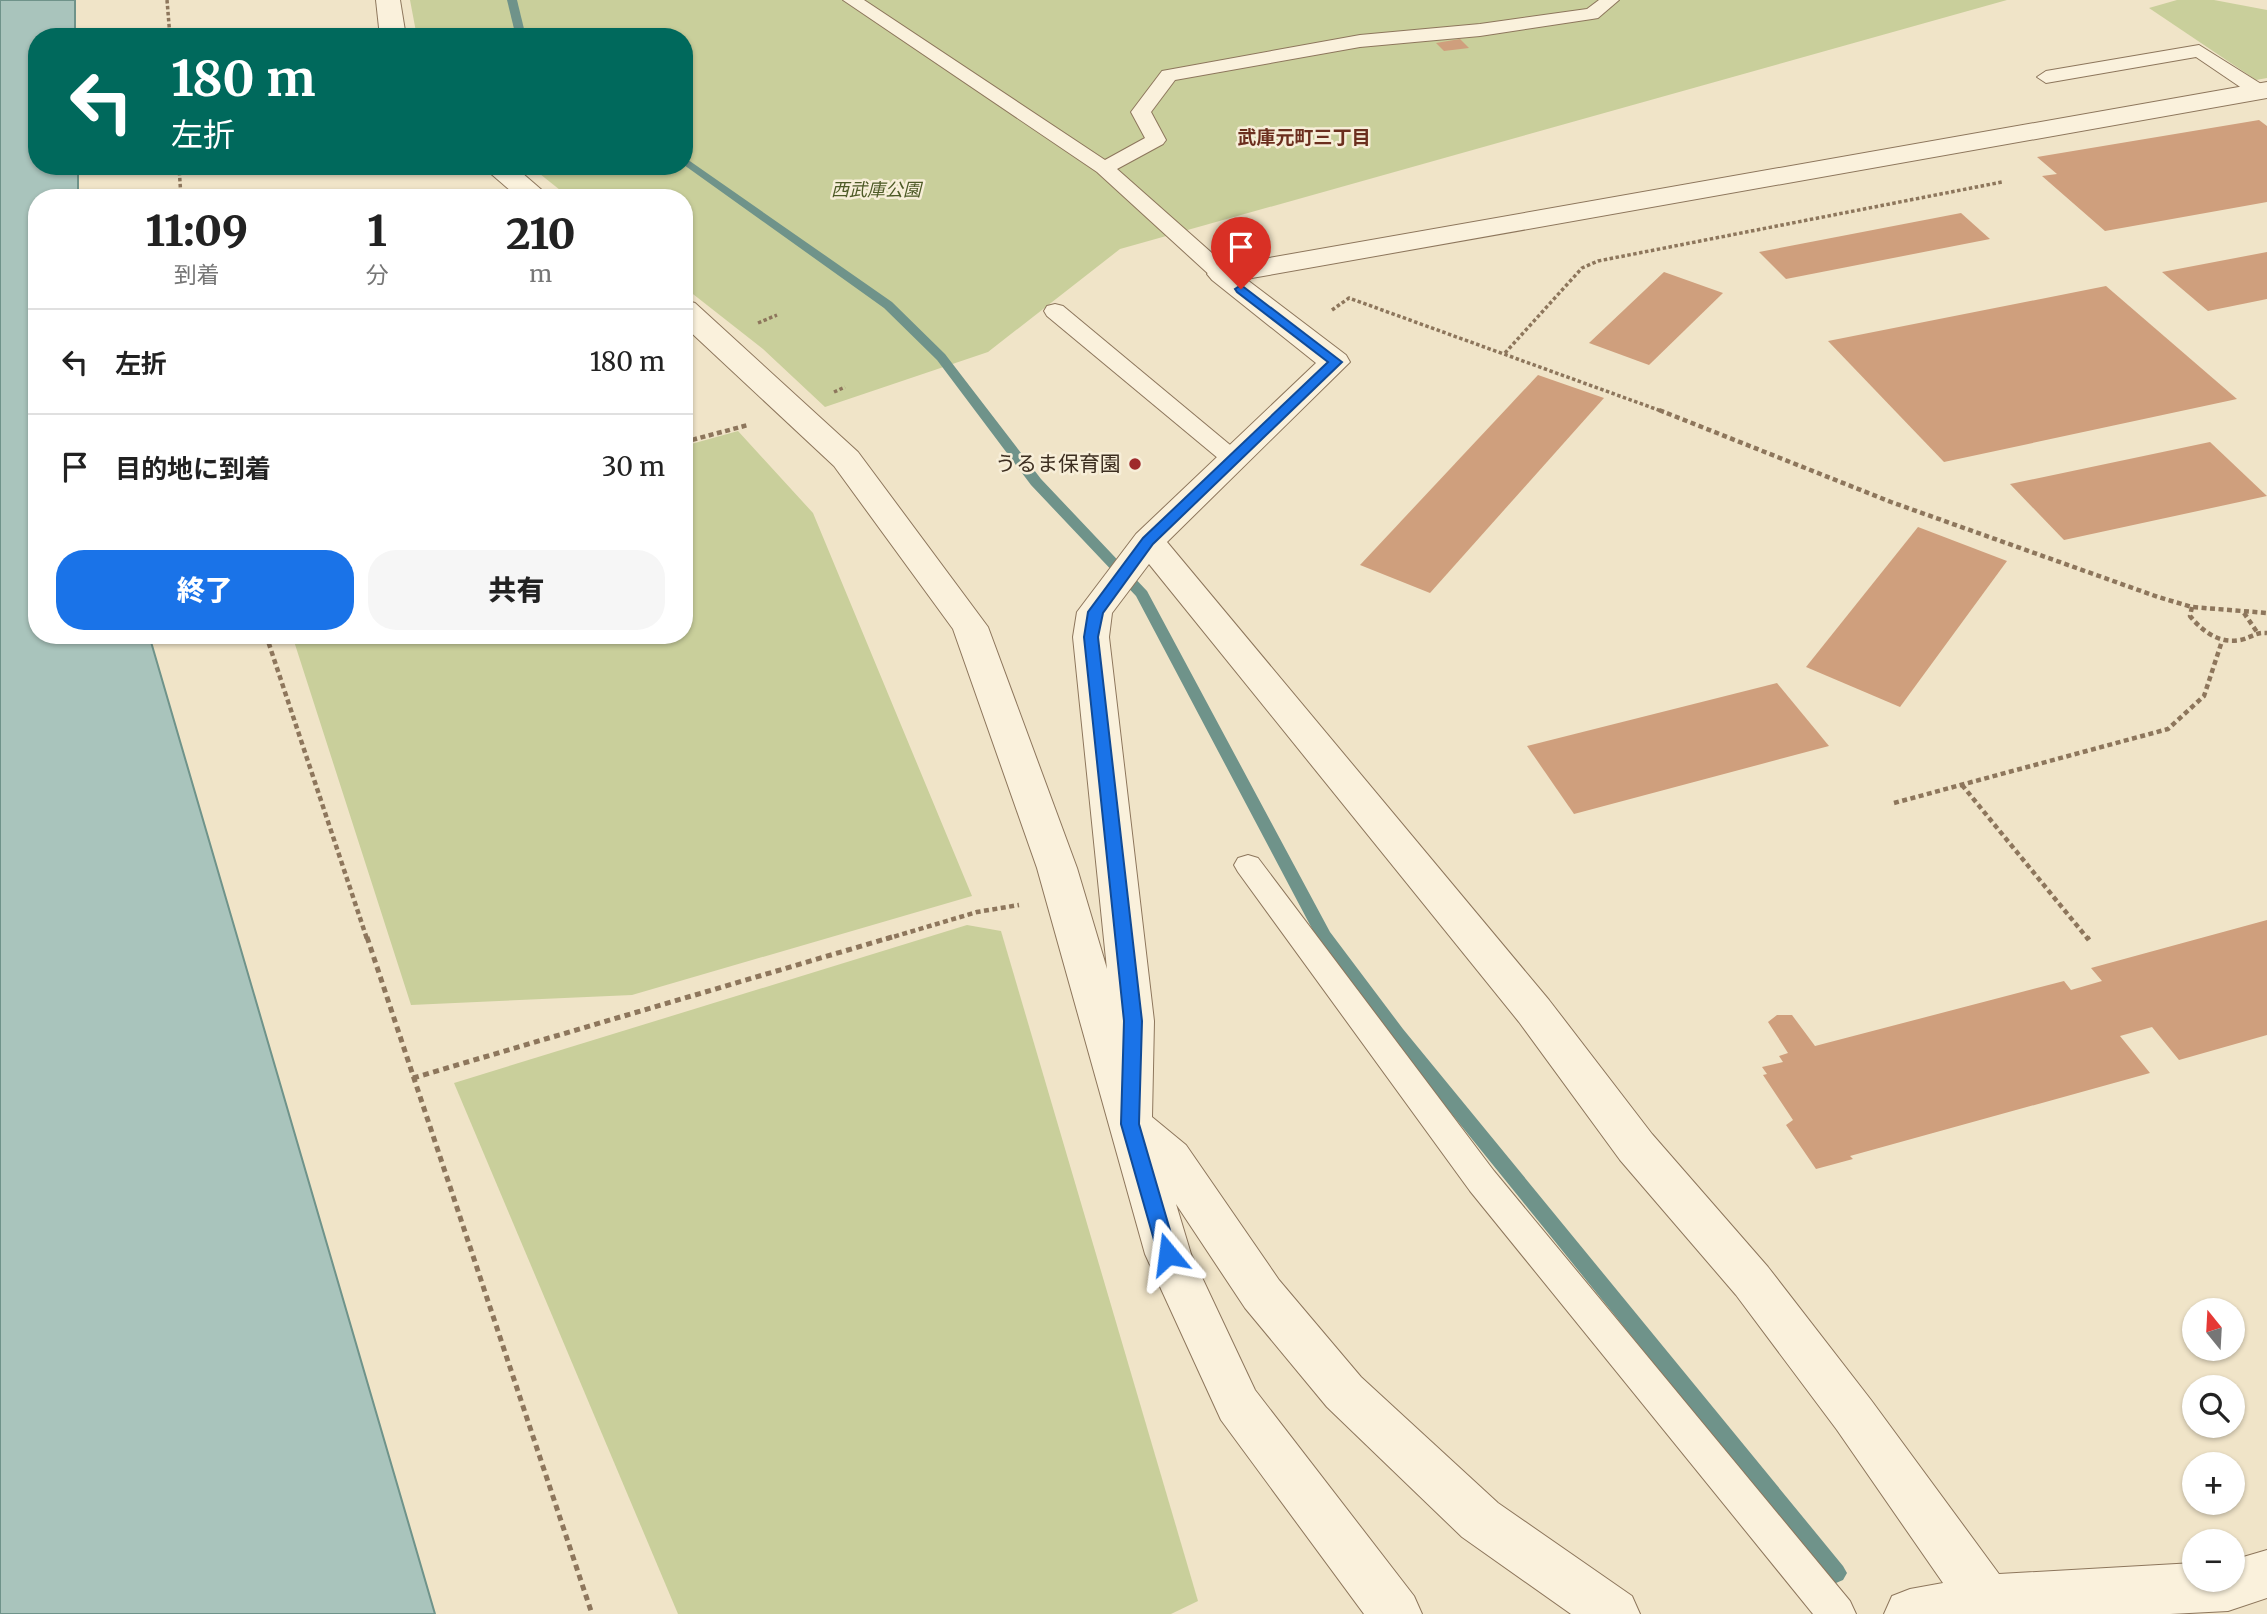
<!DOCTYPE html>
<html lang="ja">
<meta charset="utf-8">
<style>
body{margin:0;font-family:Merriweather,"Noto Sans JP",serif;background:#f6f6f6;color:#222;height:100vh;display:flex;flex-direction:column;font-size:26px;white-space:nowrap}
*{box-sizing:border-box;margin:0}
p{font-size:23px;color:#767676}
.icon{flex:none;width:38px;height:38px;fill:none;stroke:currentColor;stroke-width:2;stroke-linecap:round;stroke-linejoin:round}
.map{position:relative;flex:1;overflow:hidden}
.drawer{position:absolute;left:28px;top:189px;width:665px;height:455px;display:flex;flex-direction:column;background:#fff;border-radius:28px;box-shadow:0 2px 5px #0004}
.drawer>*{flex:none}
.top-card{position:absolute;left:28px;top:28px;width:665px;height:147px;border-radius:28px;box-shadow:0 2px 5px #0004;background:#00695c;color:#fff;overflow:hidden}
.needle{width:46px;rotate:342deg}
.controls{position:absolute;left:2182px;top:1298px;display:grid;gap:14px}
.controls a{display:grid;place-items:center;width:63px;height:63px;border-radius:50%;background:#fff;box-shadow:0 2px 5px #0004;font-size:35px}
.pin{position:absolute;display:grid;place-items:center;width:60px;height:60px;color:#fff;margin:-72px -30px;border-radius:50% 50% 50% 0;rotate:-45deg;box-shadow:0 0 7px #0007}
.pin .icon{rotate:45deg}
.me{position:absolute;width:77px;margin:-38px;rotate:344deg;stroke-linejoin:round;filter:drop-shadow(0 0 5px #0008)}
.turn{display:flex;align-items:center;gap:24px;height:147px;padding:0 28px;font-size:32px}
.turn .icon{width:91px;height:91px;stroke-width:2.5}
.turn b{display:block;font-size:49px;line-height:60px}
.eta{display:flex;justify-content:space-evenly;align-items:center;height:119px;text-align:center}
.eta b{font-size:42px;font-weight:800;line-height:49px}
.cta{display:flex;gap:14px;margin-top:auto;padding:14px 28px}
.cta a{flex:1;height:80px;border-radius:28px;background:#1a73e8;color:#fff;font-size:28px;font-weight:800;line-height:80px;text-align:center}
.cta a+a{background:#f6f6f6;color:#222}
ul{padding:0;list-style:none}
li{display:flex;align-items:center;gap:21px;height:105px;padding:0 28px;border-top:2px solid #e0e0e0}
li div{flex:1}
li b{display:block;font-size:26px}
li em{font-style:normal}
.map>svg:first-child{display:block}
.green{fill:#c9cf9b}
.water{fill:#a9c4bc;stroke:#6f938a;stroke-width:2}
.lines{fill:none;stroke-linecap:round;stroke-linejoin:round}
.stream{fill:#6f938a;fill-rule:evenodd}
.building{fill:#cf9f7d}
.service-casing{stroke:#8d765c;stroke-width:2}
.minor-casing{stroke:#8d765c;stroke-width:2}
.path-far2{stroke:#8d765c;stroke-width:3.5;stroke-dasharray:3.5 2.5;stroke-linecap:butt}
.path-far1{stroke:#8d765c;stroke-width:4.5;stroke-dasharray:5 3.5;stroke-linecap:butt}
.path{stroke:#8d765c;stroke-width:5;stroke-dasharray:6 4.5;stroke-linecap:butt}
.service{fill:#faf1dc;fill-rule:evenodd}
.minor{fill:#faf1dc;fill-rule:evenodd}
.route{fill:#1a73e8;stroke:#114b97;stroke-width:2}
.poi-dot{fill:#9e2a2b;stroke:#f7eed8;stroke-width:2.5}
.labels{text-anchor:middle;stroke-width:5;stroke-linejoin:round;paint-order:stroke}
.far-park-label{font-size:18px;font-style:italic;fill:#4d5a26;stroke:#f7eed8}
.far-neighbourhood-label{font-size:19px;font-weight:bold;fill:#6b2e1e;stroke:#f7eed8}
.poi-label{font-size:21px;fill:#3d2e20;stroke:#f7eed8;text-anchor:end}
</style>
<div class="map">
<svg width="2267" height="1614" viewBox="0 0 2267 1614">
<rect width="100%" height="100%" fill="#f0e4c8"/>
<!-- green -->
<g class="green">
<polygon points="410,0 2007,0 1120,249 988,352 825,407 763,349 684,287 684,198 570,198 530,166 684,166 684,37 417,37"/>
<polygon points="2177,0 2214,0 2267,10 2267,78 2256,80 2149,8"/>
<polygon points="738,431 813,513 972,896 632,995 411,1005 292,635 684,635 684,446"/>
<polygon points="967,925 1001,931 1198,1601 1171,1614 678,1614 454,1083"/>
</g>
<!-- water -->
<polygon class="water" points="0,0 75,0 75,37 37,37 37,166 78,166 78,198 37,198 37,635 149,635 435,1614 0,1614"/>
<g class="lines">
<!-- stream -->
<g class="stream">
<polygon points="507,0 517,0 526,37 516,37"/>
<polygon points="684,157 892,302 945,354 1041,479 1147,591 1330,932 1403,1029 1843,1566 1847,1573 1843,1580 1836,1583 1829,1580 1391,1039 1318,940 1136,596 1031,485 937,360 884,308 684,165"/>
</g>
</g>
<!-- building -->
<g class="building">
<polygon points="1460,39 1469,48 1444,51 1436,43"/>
<polygon points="2259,120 2267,126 2267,202 2105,231 2042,176 2057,174 2037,157"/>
<polygon points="1961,213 1990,239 1786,279 1759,252"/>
<polygon points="2267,252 2267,299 2208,311 2162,272"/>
<polygon points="1664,272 1723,293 1649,365 1589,343"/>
<polygon points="2106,286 2237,399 1944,462 1828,341"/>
<polygon points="1538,375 1604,398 1430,593 1360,565"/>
<polygon points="2210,442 2267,496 2064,540 2010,484"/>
<polygon points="1918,527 2007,561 1900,707 1806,667"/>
<polygon points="1777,683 1829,746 1574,814 1527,746"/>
<polygon points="2267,920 2267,1035 2179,1060 2152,1027 2120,1036 2150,1073 1850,1156 1853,1159 1816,1169 1786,1125 1793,1120 1763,1075 1767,1074 1762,1067 1783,1062 1779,1056 1788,1053 1768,1022 1777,1015 1792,1015 1815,1046 2064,981 2071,990 2102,981 2091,968"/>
</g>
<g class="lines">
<defs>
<g id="service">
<polygon points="843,0 864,0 1105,160 1145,138 1131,112 1162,71 1360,35 1480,24 1587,9 1599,0 1619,0 1598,18 1592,19 1480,36 1360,47 1175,80 1151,112 1166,140 1163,144 1117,169 1230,269 1233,274 1230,279 1214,279 1097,172"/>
<polygon points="2199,45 2266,87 2266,95 2252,95 2196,57 2046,83 2037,77 2046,71"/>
<polygon points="1055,304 1063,306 1241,454 1245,459 1241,464 1225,464 1047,316 1044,311 1047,306"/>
<polygon points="1248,855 1258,858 1494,1171 1850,1601 1856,1614 1813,1614 1470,1191 1238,872 1234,865 1238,858"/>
</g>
<g id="minor">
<polygon points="376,0 400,0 406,37 380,37"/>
<polygon points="2267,82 2267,98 1246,279 1346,355 1350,362 1167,542 1549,1000 1652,1134 1768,1267 1871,1400 1999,1574 2194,1563 2194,1580 2233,1580 2233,1560 2267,1550 2267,1598 2228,1611 2170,1614 1884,1614 1892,1596 1910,1589 1943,1583 1837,1430 1736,1295 1620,1160 1519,1022 1149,564 1112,613 1109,637 1154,1021 1152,1117 1186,1145 1279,1280 1361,1377 1498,1503 1632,1596 1640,1614 1571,1614 1462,1537 1327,1407 1245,1308 1176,1204 1191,1254 1255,1390 1414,1596 1422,1614 1364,1614 1221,1420 1145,1254 1037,868 953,629 834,466 684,326 684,300 695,303 858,452 988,627 1077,868 1107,969 1073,637 1077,612 1136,534 1316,363 1212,280 1207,274 1212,268"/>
<polygon points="482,166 514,166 551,198 519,198"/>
</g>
</defs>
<!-- service casing -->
<use href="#service" class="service-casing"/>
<!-- minor casing -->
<use href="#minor" class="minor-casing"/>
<!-- path-far2 -->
<g class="path-far2">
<polyline points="167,0 170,37"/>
<polyline points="179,166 181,198"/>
<polyline points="1332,310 1349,298 1664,412"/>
<polyline points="758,323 777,315"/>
<polyline points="1505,353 1582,268 1598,261 2002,182"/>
<polyline points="834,392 845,387"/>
</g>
<!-- path-far1 -->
<g class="path-far1">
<polyline points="1659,410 1891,502 2158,597 2192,607 2267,613"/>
<polyline points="684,442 748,425"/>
<path d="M2192 607 2190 616C2202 631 2219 644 2240 640 2251 638 2255 632 2267 633"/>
<polyline points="2244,613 2257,632"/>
<polyline points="266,635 367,939"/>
<polyline points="1962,785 2088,939"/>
<polyline points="1894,803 2168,729 2204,696 2222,641"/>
<polyline points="886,939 977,912 1019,905"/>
</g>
<!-- path -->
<g class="path">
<polyline points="367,937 592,1614"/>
<polyline points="2087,937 2089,940"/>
<polyline points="413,1078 892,937"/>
</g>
<!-- service -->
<use href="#service" class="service"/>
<!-- minor -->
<use href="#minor" class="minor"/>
</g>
<!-- route -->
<polygon class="route" points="1241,285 1342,362 1153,544 1103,613 1098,637 1142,1021 1139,1124 1177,1254 1175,1260 1168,1262 1161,1260 1158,1254 1121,1124 1124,1021 1084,637 1088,612 1143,538 1328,362 1237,292 1235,289"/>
<!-- markers -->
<circle class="poi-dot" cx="1135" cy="464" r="7"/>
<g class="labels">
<!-- far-park labels -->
<g class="far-park-label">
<text x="876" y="196">西武庫公園</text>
</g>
<!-- far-neighbourhood labels -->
<g class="far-neighbourhood-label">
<text x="1304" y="144">武庫元町三丁目</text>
</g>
<!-- poi labels -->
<g class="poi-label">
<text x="1121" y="471">うるま保育園</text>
</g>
</g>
</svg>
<div class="controls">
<a><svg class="needle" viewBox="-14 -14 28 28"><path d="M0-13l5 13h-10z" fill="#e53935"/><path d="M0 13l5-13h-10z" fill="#767676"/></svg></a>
<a><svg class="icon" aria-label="search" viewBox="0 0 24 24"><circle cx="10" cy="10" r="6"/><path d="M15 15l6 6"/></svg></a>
<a>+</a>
<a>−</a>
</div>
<div class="pin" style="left:1241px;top:289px;background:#d93025"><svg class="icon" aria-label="arrive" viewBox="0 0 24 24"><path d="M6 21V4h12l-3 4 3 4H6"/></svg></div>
<svg class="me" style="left:1168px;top:1254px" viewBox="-20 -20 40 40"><path d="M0-17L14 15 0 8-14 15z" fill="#1a73e8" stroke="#fff" stroke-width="4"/></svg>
<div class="top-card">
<div class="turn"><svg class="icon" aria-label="left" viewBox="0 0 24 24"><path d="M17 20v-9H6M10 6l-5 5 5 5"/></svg><div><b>180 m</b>左折</div></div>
</div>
<section class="drawer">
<div class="eta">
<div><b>11:09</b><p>到着</p></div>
<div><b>1</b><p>分</p></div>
<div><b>210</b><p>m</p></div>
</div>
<ul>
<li><svg class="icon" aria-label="left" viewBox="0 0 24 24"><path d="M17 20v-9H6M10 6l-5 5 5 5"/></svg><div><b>左折</b></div><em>180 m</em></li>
<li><svg class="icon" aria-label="arrive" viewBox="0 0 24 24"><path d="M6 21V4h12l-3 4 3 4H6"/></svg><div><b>目的地に到着</b></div><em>30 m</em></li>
</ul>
<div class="cta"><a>終了</a><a>共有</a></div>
</section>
</div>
